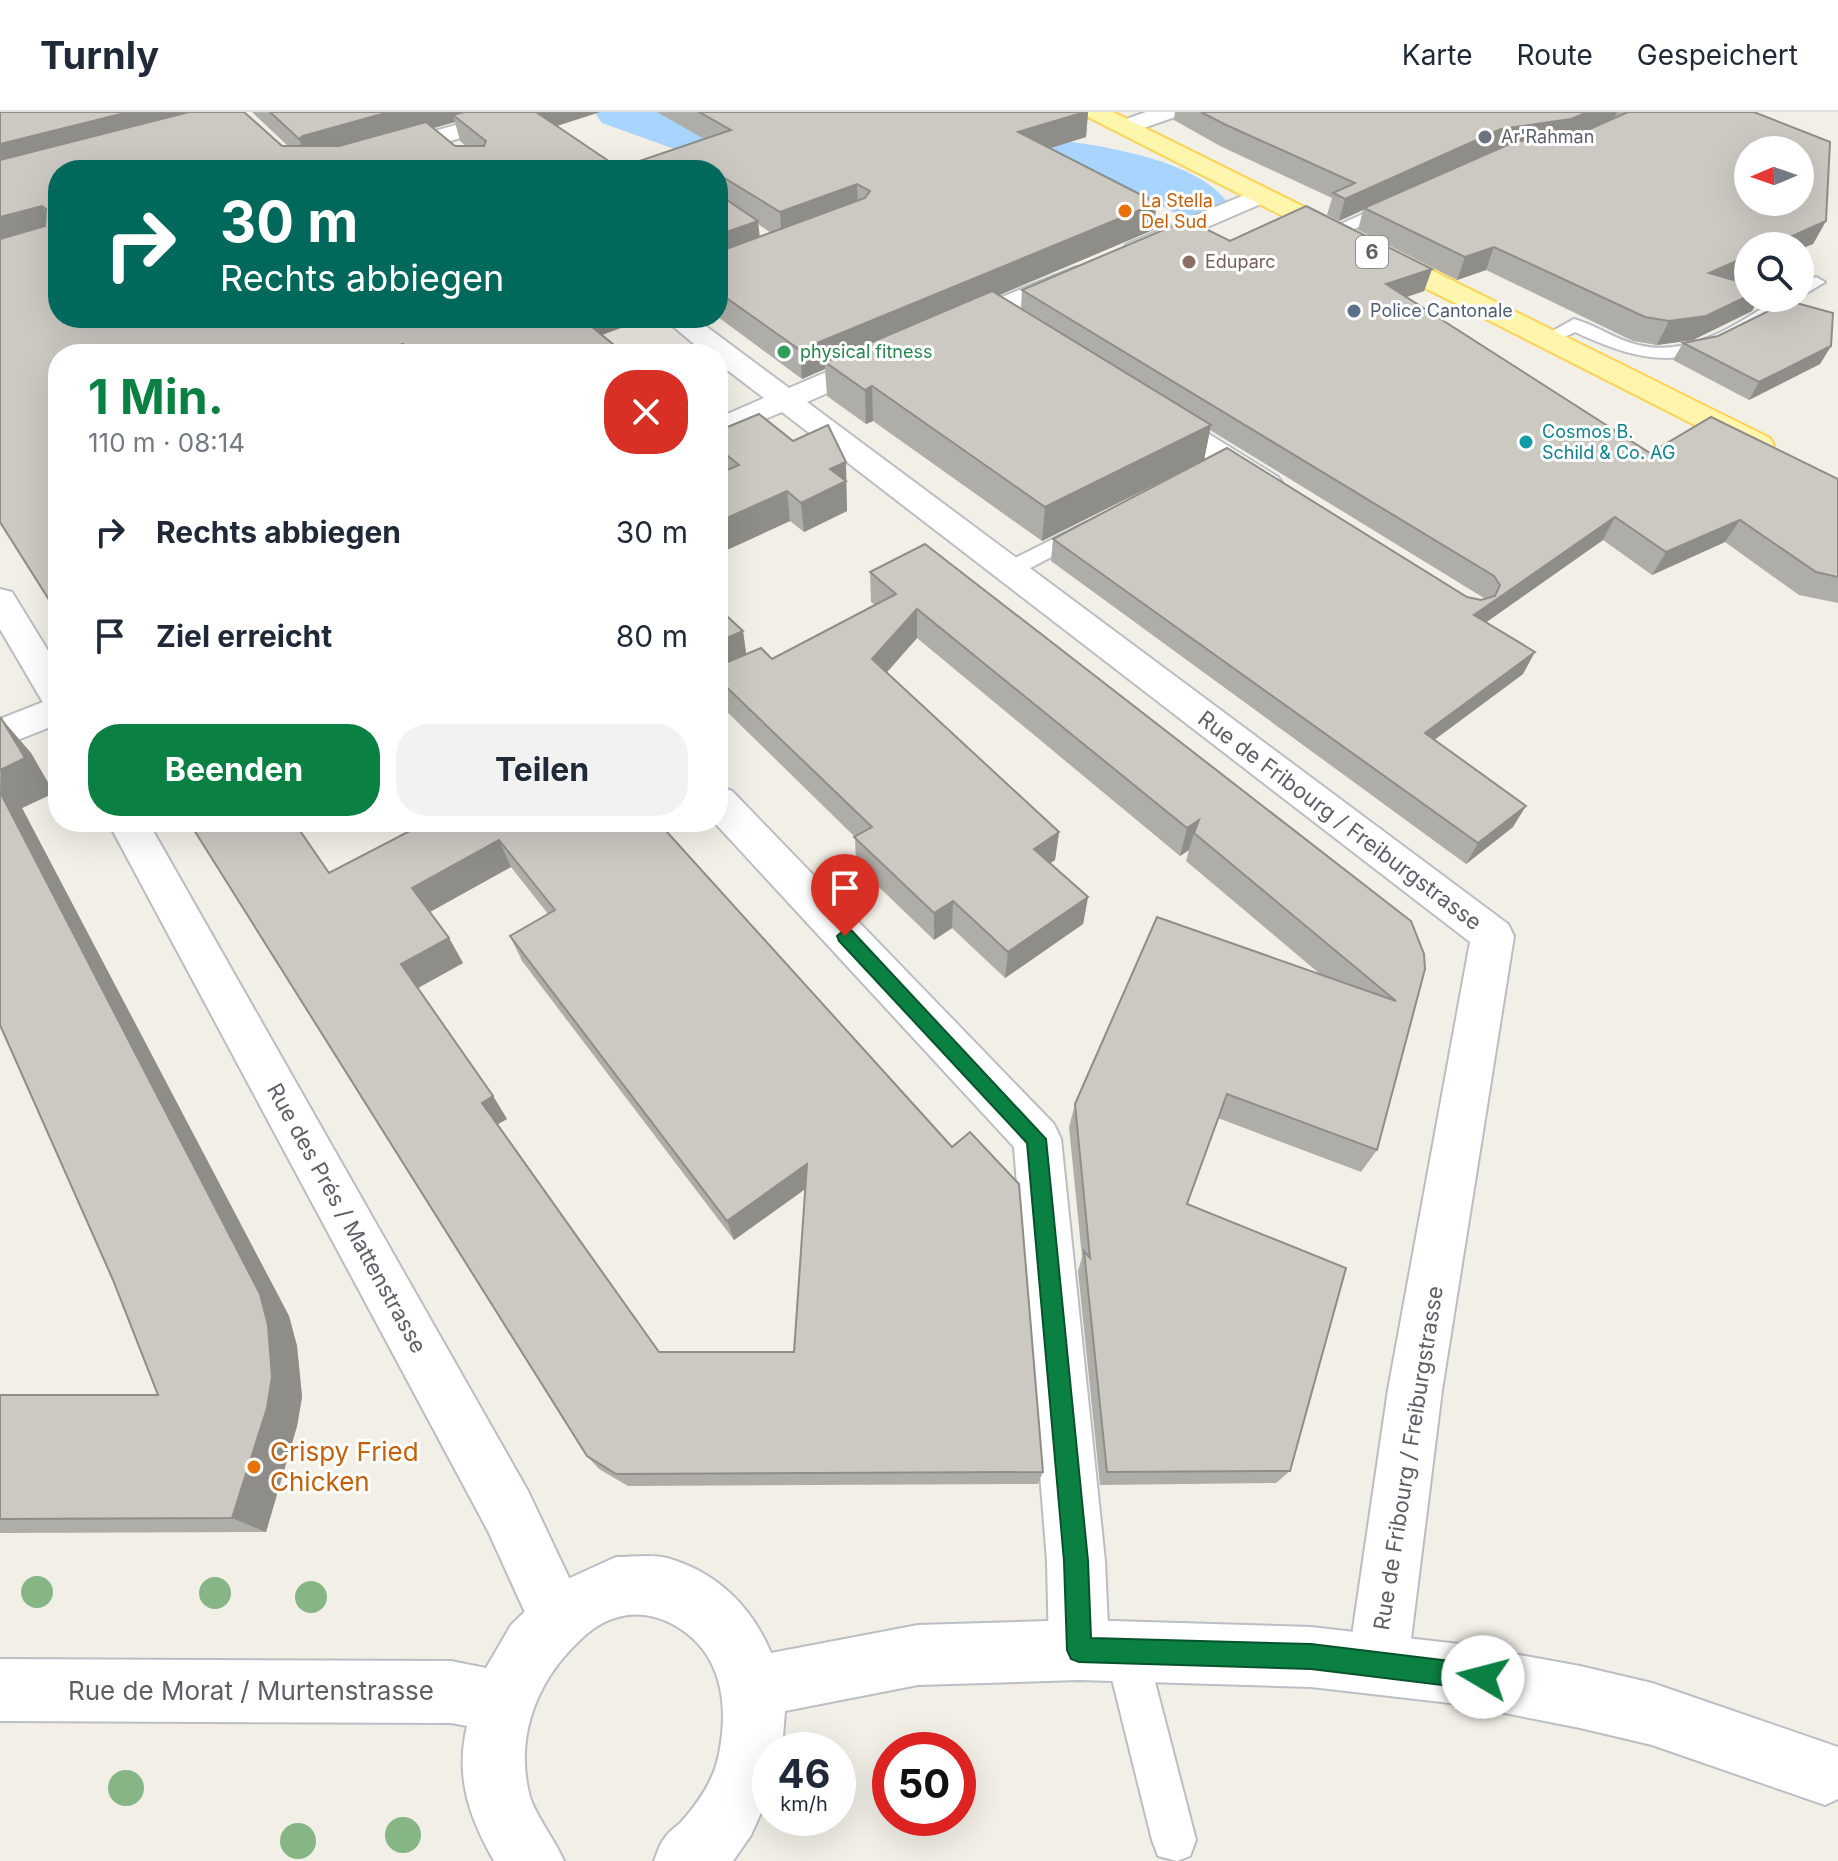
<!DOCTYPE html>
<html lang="de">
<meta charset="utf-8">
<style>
body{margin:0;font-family:Inter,sans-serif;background:#f2f2f3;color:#1f2937;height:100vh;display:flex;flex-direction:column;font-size:30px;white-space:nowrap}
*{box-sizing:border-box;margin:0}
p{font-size:26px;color:#747a83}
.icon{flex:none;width:44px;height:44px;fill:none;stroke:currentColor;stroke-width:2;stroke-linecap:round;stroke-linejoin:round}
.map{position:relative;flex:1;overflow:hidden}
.panel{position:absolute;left:48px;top:232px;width:680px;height:488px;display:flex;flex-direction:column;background:#fff;border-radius:32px;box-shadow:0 8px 32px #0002}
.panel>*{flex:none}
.banner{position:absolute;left:48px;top:48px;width:680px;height:168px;border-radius:32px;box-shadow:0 8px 32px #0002;background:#00695c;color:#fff;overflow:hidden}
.needle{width:52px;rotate:268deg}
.fabs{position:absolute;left:1734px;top:24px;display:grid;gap:16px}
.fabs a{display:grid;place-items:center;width:80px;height:80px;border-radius:50%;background:#fff;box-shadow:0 8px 32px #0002;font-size:40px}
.speed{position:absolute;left:752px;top:1620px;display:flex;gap:16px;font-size:40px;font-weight:700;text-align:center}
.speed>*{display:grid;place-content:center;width:104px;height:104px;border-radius:50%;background:#fff;box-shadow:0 8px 32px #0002;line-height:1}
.speed small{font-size:20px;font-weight:400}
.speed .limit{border:12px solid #d22;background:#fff;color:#111}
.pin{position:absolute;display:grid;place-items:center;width:68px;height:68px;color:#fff;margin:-82px -34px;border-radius:50% 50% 50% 0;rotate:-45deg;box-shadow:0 0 8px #0007}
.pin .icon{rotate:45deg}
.me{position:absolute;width:88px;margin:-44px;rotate:278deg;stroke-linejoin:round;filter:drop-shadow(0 0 6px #0008)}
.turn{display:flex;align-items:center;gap:28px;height:168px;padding:0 40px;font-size:36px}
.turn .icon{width:104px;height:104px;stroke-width:2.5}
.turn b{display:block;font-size:56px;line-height:68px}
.round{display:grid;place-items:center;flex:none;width:84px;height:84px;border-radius:32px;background:#f2f2f3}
.overview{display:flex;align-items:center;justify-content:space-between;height:136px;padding:0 40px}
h1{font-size:48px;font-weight:700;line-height:60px;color:#0b8043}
.button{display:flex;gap:16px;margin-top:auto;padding:16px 40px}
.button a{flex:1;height:92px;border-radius:32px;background:#0b8043;color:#fff;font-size:32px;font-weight:700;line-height:92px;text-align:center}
.button a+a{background:#f2f2f3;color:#1f2937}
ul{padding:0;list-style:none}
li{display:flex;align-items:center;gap:24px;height:104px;padding:0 40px}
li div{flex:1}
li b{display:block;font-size:30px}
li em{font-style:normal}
header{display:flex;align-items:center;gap:48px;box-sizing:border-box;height:112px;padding:0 40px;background:#fff;border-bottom:2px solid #e0e1e3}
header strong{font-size:38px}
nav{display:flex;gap:44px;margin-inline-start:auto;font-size:28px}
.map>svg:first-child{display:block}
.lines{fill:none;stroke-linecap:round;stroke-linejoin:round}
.river{fill:#a8d5ff;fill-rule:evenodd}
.service-casing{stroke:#babdc2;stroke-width:4}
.minor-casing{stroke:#babdc2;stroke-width:4}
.tertiary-casing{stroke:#babdc2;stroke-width:4}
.secondary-casing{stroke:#bbbec5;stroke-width:4}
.primary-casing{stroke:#fcd454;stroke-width:4}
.service{fill:#fff;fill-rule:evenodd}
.minor{fill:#fff;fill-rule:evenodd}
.tertiary{fill:#fff;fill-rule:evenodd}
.secondary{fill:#fff;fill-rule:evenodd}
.primary{fill:#fff5ad;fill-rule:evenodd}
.tree{fill:#86b586}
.wall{fill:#afada8;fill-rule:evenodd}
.shaded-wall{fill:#8f8d88}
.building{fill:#ccc9c3;stroke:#8f8d88;stroke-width:2;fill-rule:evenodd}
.route{fill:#0b8043;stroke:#07532c;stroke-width:2}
.worship-dot{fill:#6b7280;stroke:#fff;stroke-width:3}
.food-dot{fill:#e8710a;stroke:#fff;stroke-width:3}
.education-dot{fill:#8d6e63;stroke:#fff;stroke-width:3}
.service-dot{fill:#5c6f8a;stroke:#fff;stroke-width:3}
.leisure-dot{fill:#2e9e5b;stroke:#fff;stroke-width:3}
.culture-dot{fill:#0f9aa8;stroke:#fff;stroke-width:3}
.labels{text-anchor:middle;stroke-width:6;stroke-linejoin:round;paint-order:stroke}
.far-worship-label{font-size:18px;fill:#5b616d;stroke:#fff;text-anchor:start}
.far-food-label{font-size:18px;fill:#c56008;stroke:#fff;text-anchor:start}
.far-education-label{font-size:18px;fill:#785e54;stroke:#fff;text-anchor:start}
.far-service-label{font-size:18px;fill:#4e5e75;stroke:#fff;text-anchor:start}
.far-leisure-label{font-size:18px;fill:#27864d;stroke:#fff;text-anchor:start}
.far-culture-label{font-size:18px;fill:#0d838f;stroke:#fff;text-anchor:start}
.shield{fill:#fff;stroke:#8e9095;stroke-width:2}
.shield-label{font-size:20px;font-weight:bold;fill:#5d6167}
.street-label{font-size:22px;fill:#5d6167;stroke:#fff}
.near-food-label{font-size:26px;fill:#c56008;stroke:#fff;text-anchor:start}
.near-street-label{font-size:26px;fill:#5d6167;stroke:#fff}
</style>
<header>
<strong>Turnly</strong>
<nav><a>Karte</a><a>Route</a><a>Gespeichert</a></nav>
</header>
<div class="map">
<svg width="1838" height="1749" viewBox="0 0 1838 1749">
<rect width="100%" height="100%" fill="#f1efe6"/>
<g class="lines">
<!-- river -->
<path class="river" d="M594 0H668L704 13 734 18C835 17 1168 5 1228 91L1219 103 1199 108 1179 103 1128 76 1095 65 920 49 734 50 694 44 602 11Z"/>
<defs>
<g id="service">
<polygon points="1396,87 1402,88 1404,92 1402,96 1338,124 1332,125 1323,120"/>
<polygon points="1816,165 1825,170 1800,185 1800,172"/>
<path d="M1778 186H1800C1789 199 1769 208 1755 217 1685 257 1646 253 1575 220L1548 233 1538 227 1574 207C1596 213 1616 228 1638 233 1689 246 1738 212 1778 186Z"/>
<polygon points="1087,410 1095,412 1098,417 1095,422 1019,462 1003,462 1000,457 1003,452"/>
<polygon points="1126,1518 1141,1524 1147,1539 1196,1728 1190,1744 1177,1749 1158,1744 1152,1728 1105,1539 1111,1524"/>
</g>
<g id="minor">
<polygon points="1146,0 1178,0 1175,5 1126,22 1118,20 1115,15 1118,10"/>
<polygon points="1261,76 1270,78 1273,83 1270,88 1145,142 1127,142 1123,137 1127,132"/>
<polygon points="1076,155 1085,157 1089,163 1085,169 965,220 955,222 945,220 941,214 945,208"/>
<polygon points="663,206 695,206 789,276 871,241 881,238 891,241 895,247 891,253 807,290 1508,812 1514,824 1442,1278 1408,1551 1399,1572 1378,1581 1357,1572 1348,1551 1388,1278 1470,830 782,300 718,326 718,306 764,286 718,251 718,242 706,242"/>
<polygon points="1156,293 1167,296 1278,365 1283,372 1278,379 1267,381 1256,379 1145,308 1141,302 1145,296"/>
<polygon points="58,584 58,612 0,635 0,607"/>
<polygon points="718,674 732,679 1054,1012 1061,1027 1105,1449 1109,1538 1100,1559 1079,1568 1058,1559 1049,1538 1047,1449 1014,1035 714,710 718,710"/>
</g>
<g id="tertiary">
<polygon points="0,477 12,480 58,555 58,598 45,594 0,517"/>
<polygon points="108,710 148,710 528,1379 588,1506 579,1527 558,1536 537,1527 488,1419"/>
</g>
<g id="secondary">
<polygon points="502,0 538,0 535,5 348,58 310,58 314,53"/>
<path d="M616 1445C632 1445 652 1442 667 1446 717 1460 752 1495 771 1541L918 1513 1079 1508 1311 1515 1459 1532 1580 1554 1652 1571 1838 1635V1687L1825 1693 1652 1633 1580 1616 1459 1592 1311 1575 1079 1568 918 1573 785 1599 782 1638H770V1681L751 1723 733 1749H654C657 1742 659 1733 664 1727 668 1720 676 1715 681 1710 699 1690 714 1668 719 1642 729 1592 722 1541 676 1514 659 1504 637 1499 618 1505 599 1510 586 1522 573 1535 534 1575 515 1629 530 1685 536 1704 555 1728 564 1749H494C469 1705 455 1665 467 1614L451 1611 0 1609V1547L451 1549 486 1556 511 1513 550 1475Z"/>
</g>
<polygon id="primary" points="1085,0 1113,0 1770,326 1774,333 1770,340 1759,342 1748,340 1088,5"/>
</defs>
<!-- service casing -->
<use href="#service" class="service-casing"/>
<!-- minor casing -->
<use href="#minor" class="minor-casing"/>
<!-- tertiary casing -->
<use href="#tertiary" class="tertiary-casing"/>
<!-- secondary casing -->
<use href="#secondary" class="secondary-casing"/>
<!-- primary casing -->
<use href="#primary" class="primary-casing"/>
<!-- service -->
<use href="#service" class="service"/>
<!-- minor -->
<use href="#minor" class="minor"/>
<!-- tertiary -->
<use href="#tertiary" class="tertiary"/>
<!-- secondary -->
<use href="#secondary" class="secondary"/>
<!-- primary -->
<use href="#primary" class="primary"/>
</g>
<!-- trees -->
<g class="tree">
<circle cx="37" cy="1480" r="16"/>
<circle cx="215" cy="1481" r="16"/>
<circle cx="311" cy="1485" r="16"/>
<circle cx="126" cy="1676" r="18"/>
<circle cx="403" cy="1723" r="18"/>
<circle cx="298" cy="1729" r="18"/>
</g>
<!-- wall -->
<g class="wall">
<path d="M0 0 282 34H288L252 0H600L557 14 619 56 704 27 657 0H1088L1086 25 1050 36 1153 118 1000 183 1021 196 1022 178 1192 115 1230 129 1432 157 1424 179 1407 185 1650 341 1838 367V491L1799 483 1725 430 1652 463 1603 428 1486 510 1523 562 1434 628 1513 715 1466 752 1051 449 1053 427 1467 485 1481 488H1484V486L1210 318 1204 348 1042 429 873 309 866 312 827 284 825 257 802 267 718 205V58H58L648 206 602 223 625 242H58ZM455 10 460 29 466 34H455L433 16ZM758 112 771 121 759 125Z"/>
<polygon points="1175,0 1754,0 1826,109 1813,132 1800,137 1800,134 1748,134 1748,161 1733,168 1748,186 1759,186 1752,199 1693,228 1657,233 1633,229 1486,158 1457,168 1358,118 1363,98 1339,109 1327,103 1332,86 1220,34 1174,8"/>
<polygon points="1683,231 1831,234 1820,252 1749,288 1673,248"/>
<polygon points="718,319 847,380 846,381 847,399 804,420 790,409 718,442"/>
<polygon points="870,460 1411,809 1377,1038 1361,1060 1218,1006 1187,1092 1290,1359 1276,1371 1100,1373 1078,1159 1082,1145 1069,1015 1075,992 1320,862 1186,749 1189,738 1180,744 917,526 887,560 1059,720 1055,748 1050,751 1088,785 1083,812 1005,866 952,816 934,828 856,753 855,725 718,591 718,496 743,519 746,542 772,547 875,493 871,490"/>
<polygon points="0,607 31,641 54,681 22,696 289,1204 297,1234 302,1285 297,1314 266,1420 0,1421 0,1283 158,1283 113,1168"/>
<path d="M427 710H658L1043 1360 1038 1372 628 1374 599 1357 587 1344 329 761ZM511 755 548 802 510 824 522 849 734 1128 805 1077 794 1240H659L498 1012 507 1007 493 984 418 876 463 851 449 826 430 800Z"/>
</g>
<!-- shaded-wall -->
<g class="shaded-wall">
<polygon points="129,0 228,0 0,63 0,32"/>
<polygon points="389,0 491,0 453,3 455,10 313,50 309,54 299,27 303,24"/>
<polygon points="530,0 600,0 534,21"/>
<polygon points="1085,0 1088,0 1086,25 1016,47 1018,20"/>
<polygon points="1588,0 1617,0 1614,7 1562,29 1364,96 1363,98 1339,109 1345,87 1501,17"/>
<polygon points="857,72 858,99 782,128 780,100"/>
<polygon points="1157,91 1153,118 831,254 825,250 825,257 802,267 800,238"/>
<polygon points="42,94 57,121 0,137 0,105"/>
<polygon points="758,109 761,136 718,152 718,123"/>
<polygon points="1826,109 1813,132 1800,137 1800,134 1770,134"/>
<polygon points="1494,135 1486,158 1457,168 1465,145"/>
<polygon points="1748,144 1748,161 1697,184 1709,161"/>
<polygon points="1432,157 1424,179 1379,194 1386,172"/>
<polygon points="1748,184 1748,186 1759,186 1752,199 1693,228 1657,233 1669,209"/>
<polygon points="577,206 648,206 582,230"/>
<polygon points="403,232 406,242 376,242"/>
<polygon points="1831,234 1820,252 1749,288 1759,270"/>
<polygon points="872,274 873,309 866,312 865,278"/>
<polygon points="1211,313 1204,348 1042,429 1045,395"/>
<polygon points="846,350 847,399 804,420 801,391 830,357"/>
<polygon points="787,379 790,409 718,442 718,410"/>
<polygon points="1615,405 1603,428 1464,526 1474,503"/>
<polygon points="1740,408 1725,430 1652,463 1666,440"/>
<polygon points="917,497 917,526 873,576 872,547"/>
<polygon points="743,519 747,548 718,562 718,530"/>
<polygon points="1535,540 1523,562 1414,643 1425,621"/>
<polygon points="1,606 31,641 54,681 22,696 289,1204 297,1234 302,1285 297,1314 266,1420 232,1406 0,680"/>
<polygon points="1526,694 1513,715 1466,752 1478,731"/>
<polygon points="1199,708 1194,721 1189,738 1180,744 1187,716"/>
<polygon points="1059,720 1055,748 1031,764 1034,737"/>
<polygon points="499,728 511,755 426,802 412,776"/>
<polygon points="1088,785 1083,812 1005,866 1008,840"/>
<polygon points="953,789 952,816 934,828 934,801"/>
<polygon points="449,826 463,851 416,877 401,852"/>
<polygon points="493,984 507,1007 496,1013 482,991"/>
<polygon points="807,1052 811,1073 734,1128 727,1109"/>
</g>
<!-- building -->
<g class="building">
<polygon points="0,0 129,0 0,32"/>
<polygon points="189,0 244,0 282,34 339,34 426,10 455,34 484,34 486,29 453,3 464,0 536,0 619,56 731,18 699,0 1085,0 1018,20 1157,91 800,238 718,180 718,140 865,86 870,79 857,72 780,100 718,62 718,58 58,58 58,206 581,206 625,242 413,242 403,232 376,242 58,242 58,502 0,410 0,127 45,114 46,97 42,94 0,105 0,48"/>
<polygon points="270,0 389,0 303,24 299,27"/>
<polygon points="1201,0 1588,0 1571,7 1501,17 1345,87 1333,81 1355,71 1224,12"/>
<path d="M1628 0H1754L1830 30 1826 109 1770 134H1748V144L1709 161 1748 172V184L1706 204 1669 209 1645 205 1494 135 1465 145 1364 96 1514 30 1583 20ZM1748 38H1800V90H1748Z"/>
<polygon points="718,82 758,109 718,123"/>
<polygon points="1306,94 1432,157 1386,172 1650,341 1711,305 1838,367 1838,465 1816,460 1740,408 1666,440 1615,405 1474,503 1535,540 1425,621 1526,694 1478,731 1053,427 1227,336 1467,485 1481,488 1495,484 1500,473 1494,464 1022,178 1182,110 1192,115 1198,113 1230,129"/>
<polygon points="992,179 1211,313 1045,395 872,274 865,278 825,250"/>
<polygon points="1789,189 1833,201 1831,234 1759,270 1683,231 1718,224"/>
<polygon points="759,302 793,329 828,313 846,350 830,357 846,369 801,391 787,379 718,410 718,362 739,353 718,336 718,319"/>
<polygon points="925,432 1411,809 1424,842 1425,857 1377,1038 1227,982 1187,1092 1346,1156 1290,1359 1107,1360 1084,1139 1090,1146 1075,992 1157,805 1396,889 1194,721 1199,708 1187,716 917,497 872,547 1059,720 1034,737 1088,785 1008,840 953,789 934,801 854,725 872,715 718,567 718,554 761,536 772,547 896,482 870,460"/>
<polygon points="718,496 743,519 718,530"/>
<polygon points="1,606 25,646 0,658 0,607"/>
<polygon points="0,680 260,1182 268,1213 272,1265 267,1296 232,1406 0,1407 0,1283 158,1283 113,1168 0,913"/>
<path d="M189 710H294L329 761 427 710H658L952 1035 970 1020 1019 1072 1043 1360 616 1362 587 1344ZM499 728 555 798 510 824 727 1109 807 1052 794 1240H659L482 991 493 984 401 852 449 826 412 776Z"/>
</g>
<!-- route -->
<polygon class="route" points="845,817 852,819 1046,1027 1088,1449 1091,1526 1311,1532 1483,1553 1492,1556 1496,1565 1492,1574 1483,1578 1311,1557 1079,1550 1071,1547 1067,1538 1064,1449 1027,1031 839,829 837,824"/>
<!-- markers -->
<circle class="worship-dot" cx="1485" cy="25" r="8"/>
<g class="food-dot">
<circle cx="1125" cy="99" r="8"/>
<circle cx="254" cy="1355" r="8"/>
</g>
<circle class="education-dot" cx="1189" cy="150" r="8"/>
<circle class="service-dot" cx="1354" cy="199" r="8"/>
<circle class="leisure-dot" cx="784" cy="240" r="8"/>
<circle class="culture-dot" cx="1526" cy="330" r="8"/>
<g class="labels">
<!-- far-worship labels -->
<g class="far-worship-label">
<text x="1501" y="31">Ar'Rahman</text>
</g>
<!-- far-food labels -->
<g class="far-food-label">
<text x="1141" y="95">La Stella<tspan x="1141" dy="21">Del Sud</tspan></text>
</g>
<!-- far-education labels -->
<g class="far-education-label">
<text x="1205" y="156">Eduparc</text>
</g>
<!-- far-service labels -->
<g class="far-service-label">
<text x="1370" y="205">Police Cantonale</text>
</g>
<!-- far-leisure labels -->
<g class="far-leisure-label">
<text x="800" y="246">physical fitness</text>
</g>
<!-- far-culture labels -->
<g class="far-culture-label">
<text x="1542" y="326">Cosmos B.<tspan x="1542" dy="21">Schild &amp; Co. AG</tspan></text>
</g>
<!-- shield labels -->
<rect class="shield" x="1356" y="124" width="32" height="32" rx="6"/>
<g class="shield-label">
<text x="1372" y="147">6</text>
</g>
<!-- street labels -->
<g class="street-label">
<text transform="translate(1340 708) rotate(37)" y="8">Rue de Fribourg / Freiburgstrasse</text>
<text transform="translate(347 1106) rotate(61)" y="8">Rue des Prés / Mattenstrasse</text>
<text transform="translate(1408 1346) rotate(-81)" y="8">Rue de Fribourg / Freiburgstrasse</text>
</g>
<!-- near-food labels -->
<g class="near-food-label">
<text x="270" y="1349">Crispy Fried<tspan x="270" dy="30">Chicken</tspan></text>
</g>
<!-- near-street labels -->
<g class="near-street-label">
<text x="251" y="1588">Rue de Morat / Murtenstrasse</text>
</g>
</g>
</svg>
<div class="fabs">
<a><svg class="needle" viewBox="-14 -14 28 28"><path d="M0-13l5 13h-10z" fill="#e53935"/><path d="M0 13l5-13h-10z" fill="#747a83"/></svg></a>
<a><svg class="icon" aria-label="search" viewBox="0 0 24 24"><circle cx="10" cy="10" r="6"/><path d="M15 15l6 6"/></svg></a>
</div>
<div class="speed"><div>46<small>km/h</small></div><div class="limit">50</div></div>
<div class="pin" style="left:845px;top:824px;background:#d93025"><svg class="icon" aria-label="arrive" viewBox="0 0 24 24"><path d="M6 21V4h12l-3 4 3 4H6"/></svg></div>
<svg class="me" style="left:1483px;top:1565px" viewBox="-20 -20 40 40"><circle r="19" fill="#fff"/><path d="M0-13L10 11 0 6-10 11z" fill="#0b8043"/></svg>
<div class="banner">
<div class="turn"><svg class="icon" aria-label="right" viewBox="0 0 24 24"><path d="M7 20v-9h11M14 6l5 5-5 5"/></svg><div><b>30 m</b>Rechts abbiegen</div></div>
</div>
<section class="panel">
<div class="overview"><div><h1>1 Min.</h1><p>110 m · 08:14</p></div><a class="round" style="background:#d93025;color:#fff"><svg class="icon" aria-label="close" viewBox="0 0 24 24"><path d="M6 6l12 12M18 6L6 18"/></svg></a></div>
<ul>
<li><svg class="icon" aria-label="right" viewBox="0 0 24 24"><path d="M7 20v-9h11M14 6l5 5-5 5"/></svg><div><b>Rechts abbiegen</b></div><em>30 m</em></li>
<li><svg class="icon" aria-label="arrive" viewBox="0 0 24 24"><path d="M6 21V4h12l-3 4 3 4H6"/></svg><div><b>Ziel erreicht</b></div><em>80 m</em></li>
</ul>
<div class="button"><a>Beenden</a><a>Teilen</a></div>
</section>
</div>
